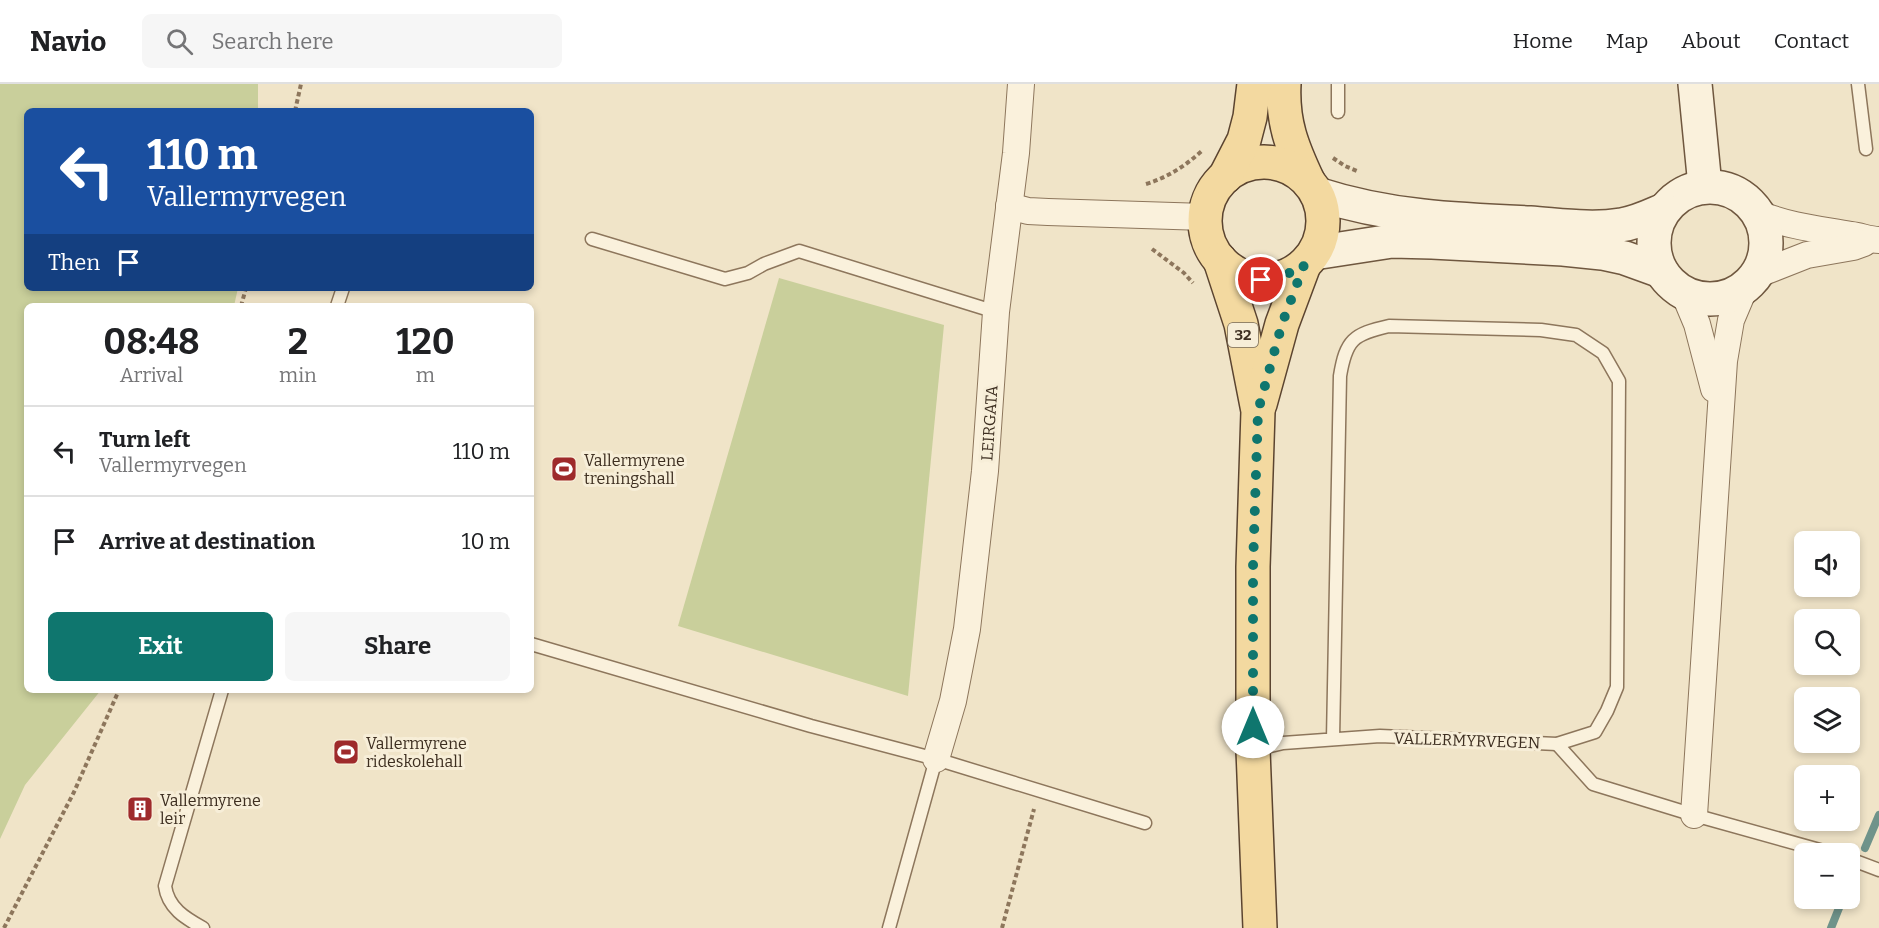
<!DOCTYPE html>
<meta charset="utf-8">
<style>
body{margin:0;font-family:Bitter,serif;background:#f6f6f6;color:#202124;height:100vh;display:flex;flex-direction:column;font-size:22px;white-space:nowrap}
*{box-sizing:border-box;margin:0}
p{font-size:20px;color:#757577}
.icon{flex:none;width:33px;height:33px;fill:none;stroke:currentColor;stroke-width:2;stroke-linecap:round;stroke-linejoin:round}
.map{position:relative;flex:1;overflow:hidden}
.details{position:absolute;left:24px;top:219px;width:510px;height:390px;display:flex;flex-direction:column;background:#fff;border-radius:9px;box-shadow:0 3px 9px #0003}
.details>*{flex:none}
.hud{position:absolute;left:24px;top:24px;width:510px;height:183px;border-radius:9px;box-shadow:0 3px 9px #0003;background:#1a4fa0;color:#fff;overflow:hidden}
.fabs{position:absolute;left:1794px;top:447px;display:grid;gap:12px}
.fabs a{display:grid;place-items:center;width:66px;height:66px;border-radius:9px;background:#fff;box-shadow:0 3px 9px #0003;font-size:30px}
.pin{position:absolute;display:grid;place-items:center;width:51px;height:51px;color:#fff;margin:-26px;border:3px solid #fff;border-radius:50%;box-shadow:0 2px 6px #0007}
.me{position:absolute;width:66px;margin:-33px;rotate:0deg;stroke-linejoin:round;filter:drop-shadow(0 0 4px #0008)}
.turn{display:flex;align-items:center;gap:21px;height:126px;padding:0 24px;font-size:27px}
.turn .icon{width:78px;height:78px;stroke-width:2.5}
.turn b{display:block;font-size:42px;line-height:51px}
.then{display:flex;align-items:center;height:57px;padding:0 24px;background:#0003;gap:12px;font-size:22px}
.eta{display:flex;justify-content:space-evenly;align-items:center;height:102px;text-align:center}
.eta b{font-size:36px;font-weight:700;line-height:42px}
.action{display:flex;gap:12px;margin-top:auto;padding:12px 24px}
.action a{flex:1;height:69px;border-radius:9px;background:#0f766e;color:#fff;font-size:24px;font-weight:700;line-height:69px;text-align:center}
.action a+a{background:#f6f6f6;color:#202124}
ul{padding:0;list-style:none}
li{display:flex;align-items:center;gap:18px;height:90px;padding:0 24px;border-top:2px solid #e0e0e0}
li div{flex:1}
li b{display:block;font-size:22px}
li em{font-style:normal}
header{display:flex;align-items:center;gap:36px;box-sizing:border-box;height:84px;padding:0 30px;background:#fff;border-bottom:2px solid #e0e0e0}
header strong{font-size:28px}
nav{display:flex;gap:33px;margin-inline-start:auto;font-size:21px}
.search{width:420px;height:54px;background:#f6f6f6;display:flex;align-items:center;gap:15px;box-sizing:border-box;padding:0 21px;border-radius:9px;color:#757577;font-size:22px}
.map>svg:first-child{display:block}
.green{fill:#c9cf9b}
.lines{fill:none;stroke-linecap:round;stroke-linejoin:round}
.stream{stroke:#6f938a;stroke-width:8}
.service-casing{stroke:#8d765c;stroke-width:15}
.minor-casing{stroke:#8d765c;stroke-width:28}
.secondary-casing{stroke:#6f573f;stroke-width:36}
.primary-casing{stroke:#5b4430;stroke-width:36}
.path{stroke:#8d765c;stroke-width:4;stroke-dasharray:4.5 3;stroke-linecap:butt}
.service{stroke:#faf1dc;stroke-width:12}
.minor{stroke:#faf1dc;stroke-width:26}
.secondary{stroke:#faf1dc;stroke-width:33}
.primary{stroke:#f3d9a0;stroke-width:33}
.route{stroke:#0f766e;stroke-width:10;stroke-dasharray:0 18}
.labels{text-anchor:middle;stroke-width:6;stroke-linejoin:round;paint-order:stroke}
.shield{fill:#f7eed8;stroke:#756857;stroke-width:1.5}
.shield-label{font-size:15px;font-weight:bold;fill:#3d2e20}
.street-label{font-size:16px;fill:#3d2e20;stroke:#f7eed8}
.poi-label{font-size:16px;fill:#3d2e20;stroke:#f7eed8;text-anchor:start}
</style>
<header>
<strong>Navio</strong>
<div class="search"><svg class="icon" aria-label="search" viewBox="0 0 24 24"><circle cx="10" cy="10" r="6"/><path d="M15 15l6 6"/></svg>Search here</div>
<nav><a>Home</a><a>Map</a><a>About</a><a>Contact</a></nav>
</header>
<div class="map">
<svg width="1879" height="844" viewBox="0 0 1879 844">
<rect width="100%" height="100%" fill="#f0e4c8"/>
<!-- green -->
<g class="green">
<polygon points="0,0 258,0 258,27 27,27 27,204 238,204 234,222 27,222 27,606 101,606 25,701 0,755"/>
<polygon points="779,194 944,241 908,612 678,542"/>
</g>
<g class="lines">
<!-- stream -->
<g class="stream">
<polyline points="1865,764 1879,731"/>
<polyline points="1850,799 1852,793"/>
<polyline points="1831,844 1843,814"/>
</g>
<defs>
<g id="service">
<polyline points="1858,0 1866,65"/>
<polyline points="1338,28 1338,0"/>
<polyline points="592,155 725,195 748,189 764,180 799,167 996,228"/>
<polyline points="337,222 343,204"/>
<polyline points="531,560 811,642 936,675 1145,739"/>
<polyline points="1557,660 1593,700 1694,731 1834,770"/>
<path d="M1254 666 1283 659 1380 652 1557 660 1595 648 1607 627 1617 603 1619 297 1603 269 1576 251 1541 246 1389 242C1353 250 1346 256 1340 292L1333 655"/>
<polyline points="1850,775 1879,786"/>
<path d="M203 844C185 834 168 824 165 802L222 606"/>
<polyline points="889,844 936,675"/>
</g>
<g id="minor">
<polyline points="1009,122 1028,127 1048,128 1205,133"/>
<path d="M1759 130C1792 143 1817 145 1851 151 1861 152 1869 156 1879 156"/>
<polyline points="1756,191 1807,171 1853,163 1864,159"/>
<polyline points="1684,209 1697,240 1714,305"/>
<polyline points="936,675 953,617 967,545 985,387 996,228 1016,69 1021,0"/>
<polyline points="1694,731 1724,277 1731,236 1745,203"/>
</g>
<g id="secondary">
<polyline points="1695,0 1705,102"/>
<circle cx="1710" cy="159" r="56"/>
<path d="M1317 110C1388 133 1456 136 1530 139 1560 141 1591 146 1621 141 1636 139 1650 132 1664 126"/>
<polyline points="1314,169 1392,157 1432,158 1563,165 1602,169 1625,174 1661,187"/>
</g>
<g id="primary">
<path d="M1284 0C1282 38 1292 63 1308 97"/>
<circle cx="1264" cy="137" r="59"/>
<polyline points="1225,93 1244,56 1250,33 1254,0"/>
<polyline points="1220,176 1241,240 1258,327 1253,483 1253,666 1260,844"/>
<polyline points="1260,320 1282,240 1304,181"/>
</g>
</defs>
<!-- service casing -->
<use href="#service" class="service-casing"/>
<!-- minor casing -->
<use href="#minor" class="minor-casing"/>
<!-- secondary casing -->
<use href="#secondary" class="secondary-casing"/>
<!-- primary casing -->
<use href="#primary" class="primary-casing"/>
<!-- path -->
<g class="path">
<polyline points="295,27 301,0"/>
<polyline points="1333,74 1345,82 1357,87"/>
<path d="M1146 100C1169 93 1186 81 1203 66"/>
<polyline points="1152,165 1184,189 1193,199"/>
<polyline points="241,222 246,204"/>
<polyline points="4,844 74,708 119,606"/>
<polyline points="1002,844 1034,725"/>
</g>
<!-- service -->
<use href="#service" class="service"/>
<!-- minor -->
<use href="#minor" class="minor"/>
<!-- secondary -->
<use href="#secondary" class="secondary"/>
<!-- primary -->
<use href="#primary" class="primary"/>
</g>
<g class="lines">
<!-- route -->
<path class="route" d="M1253 643V483L1258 327 1282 240 1304 181C1290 190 1278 194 1261 196"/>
</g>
<!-- icons -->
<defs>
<symbol id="stadium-square" viewBox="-11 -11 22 22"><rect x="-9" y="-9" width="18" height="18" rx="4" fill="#9e2a2b" stroke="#f7eed8"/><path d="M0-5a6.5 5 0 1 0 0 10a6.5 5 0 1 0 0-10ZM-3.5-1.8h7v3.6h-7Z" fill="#fff"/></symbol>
<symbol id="building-square" viewBox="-11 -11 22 22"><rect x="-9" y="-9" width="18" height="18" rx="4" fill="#9e2a2b" stroke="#f7eed8"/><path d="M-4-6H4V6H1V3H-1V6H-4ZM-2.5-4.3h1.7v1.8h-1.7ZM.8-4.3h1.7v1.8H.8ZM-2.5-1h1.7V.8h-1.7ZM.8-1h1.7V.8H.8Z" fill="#fff"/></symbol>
</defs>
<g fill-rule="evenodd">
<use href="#stadium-square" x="549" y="370" width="30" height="30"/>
<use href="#stadium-square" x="331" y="653" width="30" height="30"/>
<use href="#building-square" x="125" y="710" width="30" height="30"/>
</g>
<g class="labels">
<!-- shield labels -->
<rect class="shield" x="1228" y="239" width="30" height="24" rx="4.5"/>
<g class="shield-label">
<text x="1243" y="256">32</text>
</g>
<!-- street labels -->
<g class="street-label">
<text transform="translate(989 339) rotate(-86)" y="6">LEIRGATA</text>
<text transform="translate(1467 656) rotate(2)" y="6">VALLERMYRVEGEN</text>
</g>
<!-- poi labels -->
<g class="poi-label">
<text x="584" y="382">Vallermyrene<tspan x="584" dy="18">treningshall</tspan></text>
<text x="366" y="665">Vallermyrene<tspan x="366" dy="18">rideskolehall</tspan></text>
<text x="160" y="722">Vallermyrene<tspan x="160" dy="18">leir</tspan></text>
</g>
</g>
</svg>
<div class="fabs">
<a><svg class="icon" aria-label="sound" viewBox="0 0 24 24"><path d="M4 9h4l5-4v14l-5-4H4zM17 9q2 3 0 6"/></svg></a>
<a><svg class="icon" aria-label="search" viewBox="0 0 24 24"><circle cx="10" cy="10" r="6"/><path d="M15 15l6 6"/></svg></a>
<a><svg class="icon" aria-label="layers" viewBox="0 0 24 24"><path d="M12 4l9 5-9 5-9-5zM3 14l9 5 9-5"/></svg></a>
<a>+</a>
<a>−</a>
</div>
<div class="pin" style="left:1261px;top:196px;background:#d93025"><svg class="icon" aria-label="arrive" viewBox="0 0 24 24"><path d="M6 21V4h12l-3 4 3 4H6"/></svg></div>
<svg class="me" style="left:1253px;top:643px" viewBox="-20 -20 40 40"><circle r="19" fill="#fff"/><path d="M0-13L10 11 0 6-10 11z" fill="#0f766e"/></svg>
<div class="hud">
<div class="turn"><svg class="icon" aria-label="left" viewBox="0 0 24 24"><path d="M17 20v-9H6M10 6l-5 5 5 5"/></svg><div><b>110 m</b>Vallermyrvegen</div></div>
<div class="then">Then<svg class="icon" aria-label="arrive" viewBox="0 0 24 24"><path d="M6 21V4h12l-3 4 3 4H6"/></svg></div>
</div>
<section class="details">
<div class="eta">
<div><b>08:48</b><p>Arrival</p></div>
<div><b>2</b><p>min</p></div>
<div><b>120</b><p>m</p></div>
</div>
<ul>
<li><svg class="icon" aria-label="left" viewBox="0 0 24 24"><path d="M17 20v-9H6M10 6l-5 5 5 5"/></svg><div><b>Turn left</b><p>Vallermyrvegen</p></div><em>110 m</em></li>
<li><svg class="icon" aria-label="arrive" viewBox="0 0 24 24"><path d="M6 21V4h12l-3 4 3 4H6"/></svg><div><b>Arrive at destination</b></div><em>10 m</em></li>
</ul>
<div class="action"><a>Exit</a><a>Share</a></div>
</section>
</div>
